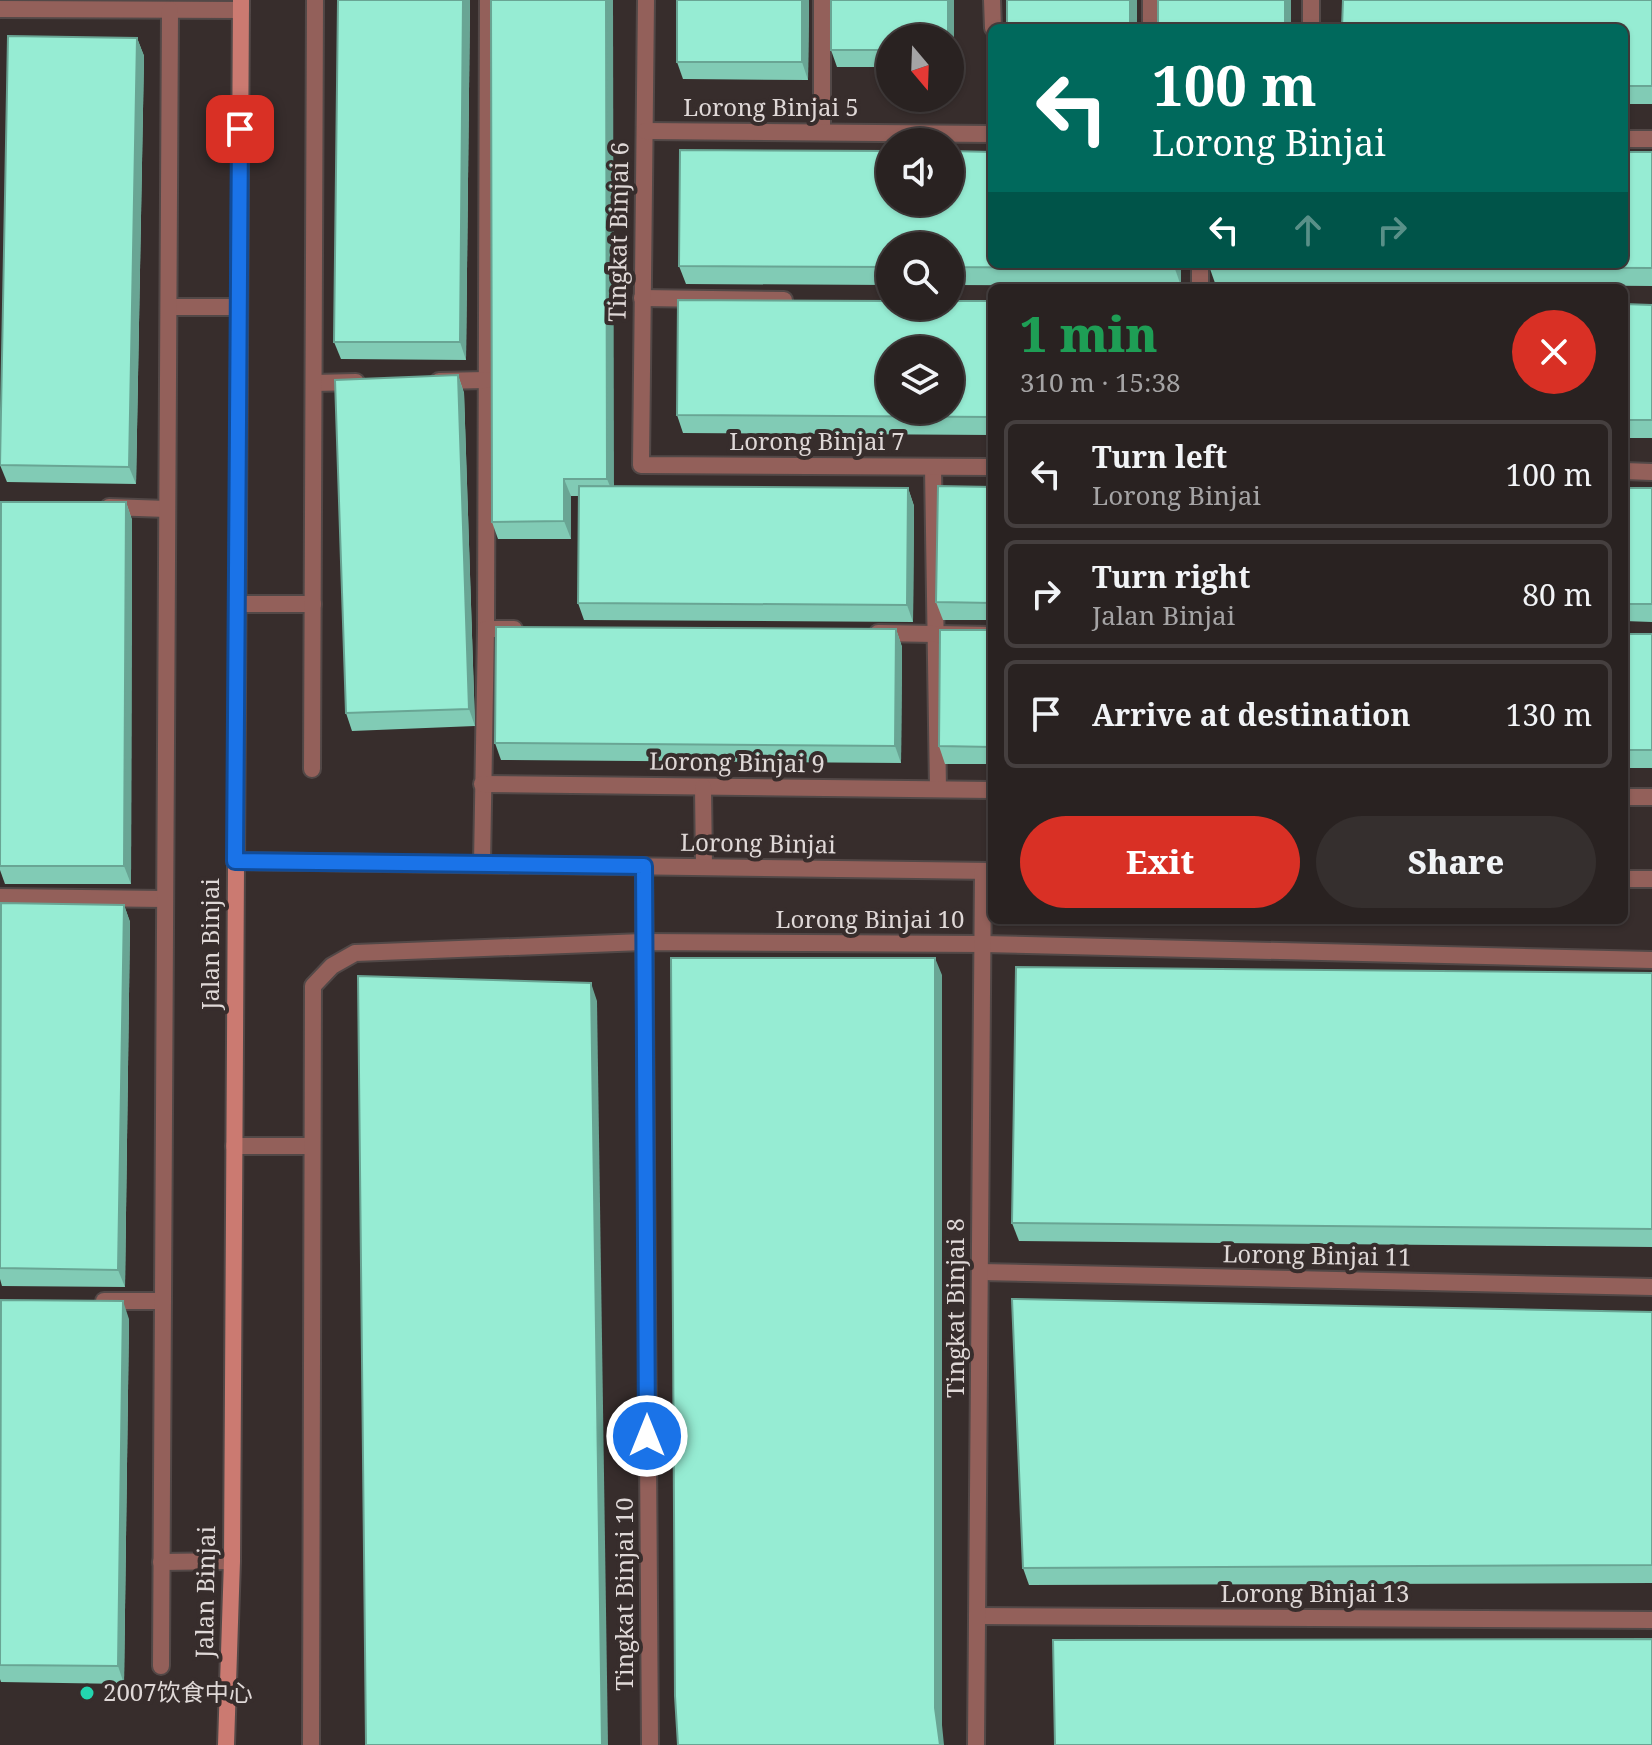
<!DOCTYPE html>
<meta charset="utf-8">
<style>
body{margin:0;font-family:"Noto Serif","Noto Sans SC",serif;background:#352f2e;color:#f1f3f6;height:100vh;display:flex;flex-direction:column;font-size:30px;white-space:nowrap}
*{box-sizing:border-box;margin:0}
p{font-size:26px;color:#a5a4a5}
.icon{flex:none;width:44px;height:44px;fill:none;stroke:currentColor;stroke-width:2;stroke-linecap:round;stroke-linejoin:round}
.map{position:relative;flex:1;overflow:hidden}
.sheet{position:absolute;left:988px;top:284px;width:640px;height:640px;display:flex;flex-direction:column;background:#292221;border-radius:12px;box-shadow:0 2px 6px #0004,0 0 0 2px #453f3f}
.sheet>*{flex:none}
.banner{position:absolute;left:988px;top:24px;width:640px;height:244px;border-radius:12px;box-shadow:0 2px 6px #0004,0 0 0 2px #453f3f;background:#00695c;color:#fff;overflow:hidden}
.needle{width:52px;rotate:161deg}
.fabs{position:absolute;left:876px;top:24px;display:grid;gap:16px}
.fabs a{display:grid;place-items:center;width:88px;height:88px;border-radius:50%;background:#292221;box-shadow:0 2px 6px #0004,0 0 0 2px #453f3f;font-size:40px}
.pin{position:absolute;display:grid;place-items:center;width:68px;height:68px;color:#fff;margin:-34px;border-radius:16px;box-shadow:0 4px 12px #0006}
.me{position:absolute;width:88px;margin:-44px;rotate:0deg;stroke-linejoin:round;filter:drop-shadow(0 0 6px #0008)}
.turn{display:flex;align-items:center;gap:28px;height:168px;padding:0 32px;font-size:36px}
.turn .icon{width:104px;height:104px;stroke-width:2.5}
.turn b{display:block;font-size:56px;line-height:68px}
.lanes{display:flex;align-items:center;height:76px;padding:0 32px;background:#0003;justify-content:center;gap:40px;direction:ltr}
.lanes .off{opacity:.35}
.round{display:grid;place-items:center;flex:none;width:84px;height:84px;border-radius:42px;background:#352f2e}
.headline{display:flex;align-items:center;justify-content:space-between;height:136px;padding:0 32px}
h1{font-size:48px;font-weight:800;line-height:60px;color:#1e9e55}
.button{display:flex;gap:16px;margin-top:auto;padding:16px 32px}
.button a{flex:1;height:92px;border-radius:48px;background:#d93025;color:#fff;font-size:32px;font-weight:800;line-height:92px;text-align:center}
.button a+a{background:#352f2e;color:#f1f3f6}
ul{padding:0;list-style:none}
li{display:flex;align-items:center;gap:24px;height:108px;margin:0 16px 12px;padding:0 16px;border:4px solid #453f3f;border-radius:12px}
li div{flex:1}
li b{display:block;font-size:30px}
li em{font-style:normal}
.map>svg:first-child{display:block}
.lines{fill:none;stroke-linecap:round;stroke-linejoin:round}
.lane-casing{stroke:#524847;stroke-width:20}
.street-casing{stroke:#524847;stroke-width:20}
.secondary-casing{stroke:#524847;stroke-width:20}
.lane{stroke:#93605a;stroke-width:16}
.street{stroke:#93605a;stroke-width:16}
.secondary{stroke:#cb7a71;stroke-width:16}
.wall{fill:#81cbb5}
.shaded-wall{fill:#69a594}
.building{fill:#96ecd3;stroke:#69a594;stroke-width:2;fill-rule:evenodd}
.route-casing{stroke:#114b97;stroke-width:20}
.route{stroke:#1a73e8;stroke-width:14}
.poi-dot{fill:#23d5af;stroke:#372d2c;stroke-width:3}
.labels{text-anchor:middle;stroke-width:8;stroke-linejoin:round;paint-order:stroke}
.street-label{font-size:24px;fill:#dfd8d7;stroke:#372d2c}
.poi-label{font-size:24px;fill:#dfd8d7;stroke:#372d2c;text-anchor:start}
</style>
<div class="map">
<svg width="1652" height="1745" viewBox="0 0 1652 1745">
<rect width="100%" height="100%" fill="#372d2c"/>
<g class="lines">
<defs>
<g id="lane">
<polyline points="822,0 822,132"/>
<polyline points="1151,28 1151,0"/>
<polyline points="1200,288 1200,264"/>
<polyline points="642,298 784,300"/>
<polyline points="933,467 938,789"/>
<polyline points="109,507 167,509"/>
<polyline points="486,629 488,0"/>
<polyline points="878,633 992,635"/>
<polyline points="482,864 486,629 514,629"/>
<polyline points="0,897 165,899"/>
<polyline points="104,1301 163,1301"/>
</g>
<g id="street">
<polyline points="646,0 641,465 992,467"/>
<polyline points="992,0 993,28"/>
<polyline points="0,9 241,10"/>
<polyline points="1311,28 1311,0"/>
<polyline points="645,131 992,134"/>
<polyline points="1624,139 1652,139"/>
<polyline points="169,307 239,307"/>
<polyline points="439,381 486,380"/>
<polyline points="314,383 356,382"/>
<polyline points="1624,471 1652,472"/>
<polyline points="237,604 313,604"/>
<polyline points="312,769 315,0"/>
<polyline points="482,784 992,790"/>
<polyline points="703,787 704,867"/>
<polyline points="1624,797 1652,797"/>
<polyline points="235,861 992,871"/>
<polyline points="644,866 650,1745"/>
<polyline points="1624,879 1652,879"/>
<polyline points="234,1146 312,1146"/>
<polyline points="980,1272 1652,1287"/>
<polyline points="161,1562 232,1561"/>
<polyline points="977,1616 1652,1620"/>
<polyline points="161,1666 170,10"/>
<polyline points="311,1745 313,986 332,966 355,953 643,942 983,944 1652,960"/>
<polyline points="976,1745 983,871"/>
</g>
<polyline id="secondary" points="226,1745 232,1561 241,0"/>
</defs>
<!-- lane casing -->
<use href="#lane" class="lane-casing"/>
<!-- street casing -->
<use href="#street" class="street-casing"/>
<!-- secondary casing -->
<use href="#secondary" class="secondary-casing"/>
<!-- lane -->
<use href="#lane" class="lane"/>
<!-- street -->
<use href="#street" class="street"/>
<!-- secondary -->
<use href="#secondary" class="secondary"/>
</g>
<!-- wall -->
<g class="wall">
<polygon points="464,0 470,0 470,1 466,360 341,359 334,342"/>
<polygon points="491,0 614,487 908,488 914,506 913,622 584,620 578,603 579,496 571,496 571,539 498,539 492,522"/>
<polygon points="809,0 808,80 683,79 677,62"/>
<polygon points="831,0 954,0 954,67 950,67 950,38 890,38 890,67 837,67 831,50"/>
<polygon points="1652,0 1652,104 1624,104 1624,28"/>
<polygon points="137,38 144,56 136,484 7,482 0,465"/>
<polygon points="680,150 890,151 890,202 950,202 950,151 992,152 992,264 1181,264 1181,286 950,285 950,246 890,246 890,285 686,284 679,266"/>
<polygon points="1652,152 1652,286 1215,283 1209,266"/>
<polygon points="992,301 992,435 683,433 677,415"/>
<polygon points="1624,304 1652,305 1652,438 1624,438"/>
<polygon points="458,375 464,393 475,726 352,731 346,713"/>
<polygon points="992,487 992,620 943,620 936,602"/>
<polygon points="1624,488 1652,488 1652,622 1624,621"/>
<polygon points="126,502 132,520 131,884 5,884 0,870 0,655"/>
<polygon points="896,629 902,647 901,763 501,760 495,743"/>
<polygon points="992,630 992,764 945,764 939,746"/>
<rect x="1624" y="634" width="28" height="134"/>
<polygon points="124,905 130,922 125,1287 2,1286 0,1279 0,986"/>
<polygon points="1652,973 1652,1247 1019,1241 1012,1223"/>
<polygon points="1652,1312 1652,1583 1029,1585 1023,1568"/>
<polygon points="129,1319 124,1684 1,1682 0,1679 0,1338"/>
</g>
<!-- shaded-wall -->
<g class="shaded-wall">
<polygon points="463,0 470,0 470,1 466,360 460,342"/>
<polygon points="606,0 613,0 614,496 607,479"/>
<polygon points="802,0 809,0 808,80 802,62"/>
<polygon points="948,0 954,0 954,67 950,55 950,38 948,38"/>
<rect x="1130" y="0" width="7" height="28"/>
<rect x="1285" y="0" width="6" height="28"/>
<polygon points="137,38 144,56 136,484 129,467"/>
<polygon points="1175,264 1181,264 1181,286 1175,269"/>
<polygon points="458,375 464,393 475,726 469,709"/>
<polygon points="564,479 571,496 571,539 564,521"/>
<polygon points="908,488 914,506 913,622 907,605"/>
<polygon points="126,502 132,520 131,884 124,866"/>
<polygon points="896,629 902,647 901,763 895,746"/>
<polygon points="124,905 130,922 125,1287 118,1270"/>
<polygon points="935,958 942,975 942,1725 944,1745 940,1745 935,1708"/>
<polygon points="591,983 597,1001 608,1745 602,1745"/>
<polygon points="123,1301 129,1319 124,1684 118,1666"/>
</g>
<!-- building -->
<g class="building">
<polygon points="338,0 463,0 460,342 334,342"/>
<polygon points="491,0 606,0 607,479 564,479 564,521 492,522"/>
<rect x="677" y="0" width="125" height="62"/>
<polygon points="831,0 948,0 948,38 890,38 890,50 831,50"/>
<rect x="1007" y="0" width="123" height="28"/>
<rect x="1158" y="0" width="127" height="28"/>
<polygon points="1343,0 1652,0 1652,86 1624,86 1624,28 1342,28"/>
<polygon points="8,36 137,38 129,467 0,465"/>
<polygon points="680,150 890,151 890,202 950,202 950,151 992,152 992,264 1175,264 1175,269 950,267 950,246 890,246 890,267 679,266"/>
<polygon points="1624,152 1652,152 1652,268 1209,266 1209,264 1624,264"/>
<path d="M678 300 890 301V306H950V301H992V417L677 415ZM890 350H950V410H890Z"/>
<polygon points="1624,304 1652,305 1652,420 1624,420"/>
<polygon points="458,375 469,709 346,713 335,380"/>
<polygon points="579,486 908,488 907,605 578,603"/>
<polygon points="938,486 992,487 992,603 936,602"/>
<rect x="1624" y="488" width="28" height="116"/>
<polygon points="1,502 126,502 124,866 0,866"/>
<polygon points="496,627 896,629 895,746 495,743"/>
<polygon points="940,630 992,630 992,747 939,746"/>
<rect x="1624" y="634" width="28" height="116"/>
<polygon points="1,903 124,905 118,1270 0,1268"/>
<polygon points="671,958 935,958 935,1708 940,1745 678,1745 675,1696"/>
<polygon points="1016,967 1652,973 1652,1229 1012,1223"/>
<polygon points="358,976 591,983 602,1745 366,1745"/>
<polygon points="1012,1299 1652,1312 1652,1565 1023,1568"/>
<polygon points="1,1300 123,1301 118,1666 0,1665"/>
<polygon points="1652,1639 1652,1745 1055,1745 1053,1640"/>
</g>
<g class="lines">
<defs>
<polyline id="route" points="240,129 235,861 644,866 647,1436"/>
</defs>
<!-- route casing -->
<use href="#route" class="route-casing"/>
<!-- route -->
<use href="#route" class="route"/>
</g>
<!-- markers -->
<circle class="poi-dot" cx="87" cy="1693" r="8"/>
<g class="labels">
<!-- street labels -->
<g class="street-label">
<text x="771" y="116">Lorong Binjai 5</text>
<text transform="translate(619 232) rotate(-89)" y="8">Tingkat Binjai 6</text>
<text x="817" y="450">Lorong Binjai 7</text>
<text transform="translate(737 763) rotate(1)" y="8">Lorong Binjai 9</text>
<text transform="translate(758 844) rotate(1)" y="8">Lorong Binjai</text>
<text x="870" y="928">Lorong Binjai 10</text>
<text transform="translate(211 944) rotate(-90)" y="8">Jalan Binjai</text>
<text transform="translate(1317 1256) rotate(1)" y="8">Lorong Binjai 11</text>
<text transform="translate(956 1308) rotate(-90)" y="8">Tingkat Binjai 8</text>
<text transform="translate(206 1592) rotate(-89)" y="8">Jalan Binjai</text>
<text transform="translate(625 1594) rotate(-90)" y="8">Tingkat Binjai 10</text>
<text x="1315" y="1602">Lorong Binjai 13</text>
</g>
<!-- poi labels -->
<g class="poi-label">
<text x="103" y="1701">2007饮食中心</text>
</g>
</g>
</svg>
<div class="fabs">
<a><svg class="needle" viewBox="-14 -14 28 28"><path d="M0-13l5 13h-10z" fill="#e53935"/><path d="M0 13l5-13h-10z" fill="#a5a4a5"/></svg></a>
<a><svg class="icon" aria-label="sound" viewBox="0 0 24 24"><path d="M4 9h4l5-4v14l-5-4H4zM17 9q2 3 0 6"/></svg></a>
<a><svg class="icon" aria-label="search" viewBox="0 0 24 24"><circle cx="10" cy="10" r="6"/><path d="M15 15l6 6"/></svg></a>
<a><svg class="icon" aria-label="layers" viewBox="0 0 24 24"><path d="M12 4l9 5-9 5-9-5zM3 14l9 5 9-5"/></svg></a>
</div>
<div class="pin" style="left:240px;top:129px;background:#d93025"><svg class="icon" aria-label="arrive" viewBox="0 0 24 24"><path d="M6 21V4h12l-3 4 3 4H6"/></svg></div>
<svg class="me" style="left:647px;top:1436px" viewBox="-20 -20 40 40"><circle r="17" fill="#1a73e8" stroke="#fff" stroke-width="3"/><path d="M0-11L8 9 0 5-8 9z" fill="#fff"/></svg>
<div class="banner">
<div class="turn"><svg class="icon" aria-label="left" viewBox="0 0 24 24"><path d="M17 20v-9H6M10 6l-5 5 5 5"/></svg><div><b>100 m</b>Lorong Binjai</div></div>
<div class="lanes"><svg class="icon" aria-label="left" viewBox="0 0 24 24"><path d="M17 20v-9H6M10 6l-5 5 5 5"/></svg><svg class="icon off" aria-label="ahead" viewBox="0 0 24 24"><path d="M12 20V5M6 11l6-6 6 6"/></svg><svg class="icon off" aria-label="right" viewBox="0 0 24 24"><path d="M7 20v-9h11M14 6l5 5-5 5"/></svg></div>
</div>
<section class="sheet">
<div class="headline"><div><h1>1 min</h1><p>310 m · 15:38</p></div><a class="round" style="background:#d93025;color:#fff"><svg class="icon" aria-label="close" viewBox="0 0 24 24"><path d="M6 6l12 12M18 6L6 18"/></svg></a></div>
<ul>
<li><svg class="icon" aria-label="left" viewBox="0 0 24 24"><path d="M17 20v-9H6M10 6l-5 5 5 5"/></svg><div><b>Turn left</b><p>Lorong Binjai</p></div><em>100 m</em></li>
<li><svg class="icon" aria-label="right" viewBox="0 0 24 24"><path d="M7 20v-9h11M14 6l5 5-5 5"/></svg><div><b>Turn right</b><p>Jalan Binjai</p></div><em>80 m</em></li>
<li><svg class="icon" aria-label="arrive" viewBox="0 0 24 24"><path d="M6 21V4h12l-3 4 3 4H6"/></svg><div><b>Arrive at destination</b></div><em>130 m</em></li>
</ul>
<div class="button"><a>Exit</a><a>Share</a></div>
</section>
</div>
